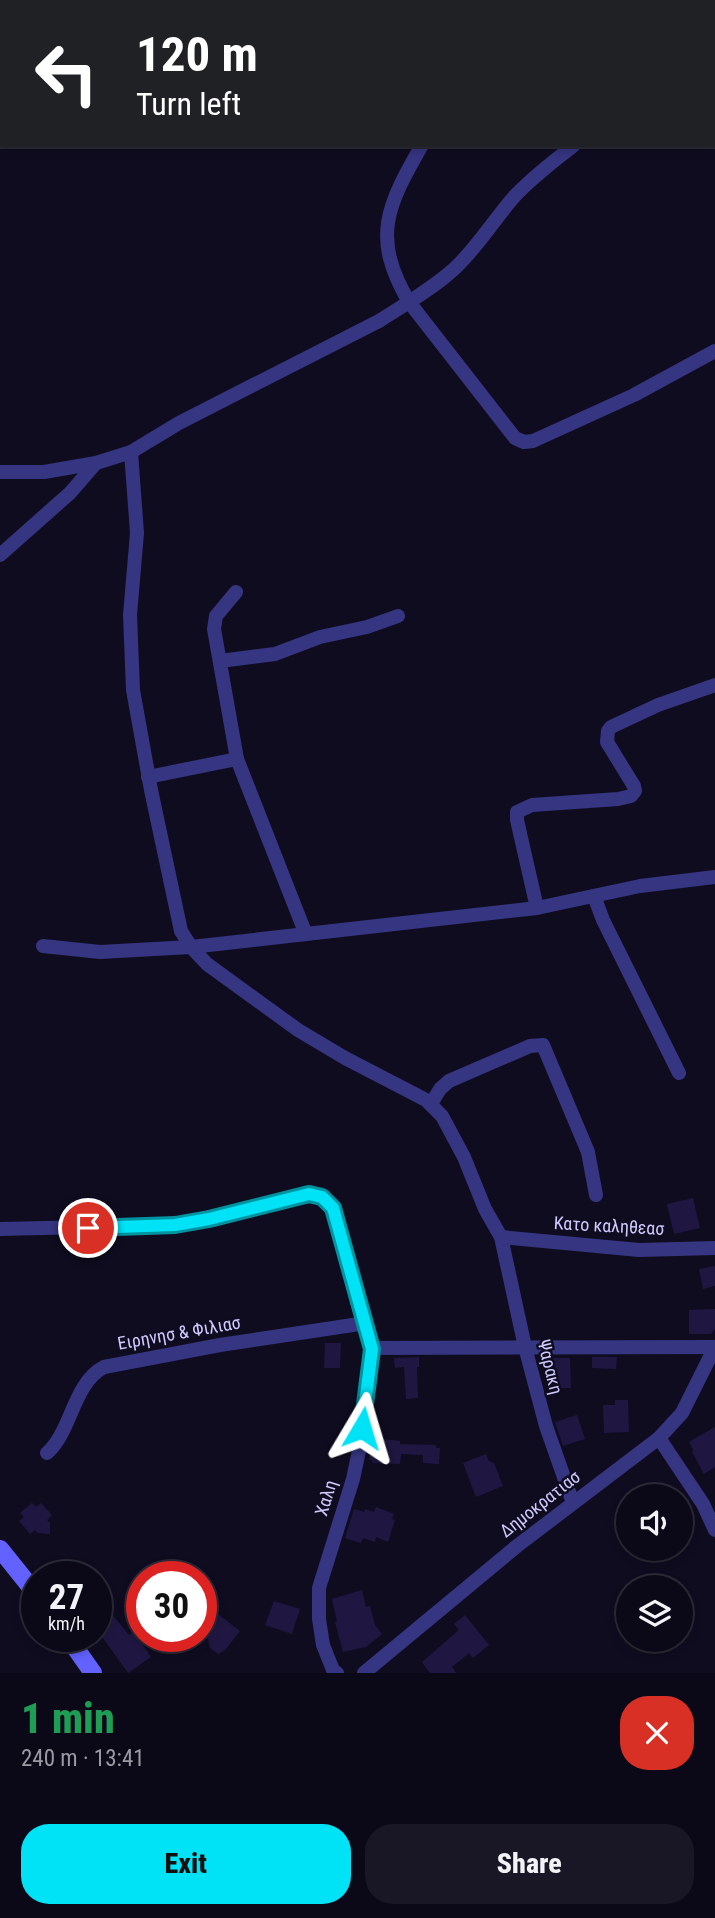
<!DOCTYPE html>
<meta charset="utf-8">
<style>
body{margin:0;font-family:"Roboto Condensed",sans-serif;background:#191725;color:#f1f3f6;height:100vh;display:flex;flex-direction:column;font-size:26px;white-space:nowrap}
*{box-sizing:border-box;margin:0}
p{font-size:23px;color:#9a9aa2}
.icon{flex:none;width:38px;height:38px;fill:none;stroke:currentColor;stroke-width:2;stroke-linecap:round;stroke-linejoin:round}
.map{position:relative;height:1673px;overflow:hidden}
.drawer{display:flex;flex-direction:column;background:#0b0918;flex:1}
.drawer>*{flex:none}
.hud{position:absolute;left:0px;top:0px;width:716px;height:147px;box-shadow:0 4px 10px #0003,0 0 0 2px #2b2a37;background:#202124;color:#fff;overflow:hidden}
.controls{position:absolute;left:616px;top:1484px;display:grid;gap:14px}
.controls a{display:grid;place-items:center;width:77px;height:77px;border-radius:50%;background:#0b0918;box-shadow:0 4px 10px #0003,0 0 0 2px #2b2a37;font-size:35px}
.speed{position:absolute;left:21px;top:1561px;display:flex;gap:14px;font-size:35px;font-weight:700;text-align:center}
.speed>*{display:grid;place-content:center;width:91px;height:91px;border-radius:50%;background:#0b0918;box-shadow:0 4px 10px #0003,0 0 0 2px #2b2a37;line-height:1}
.speed small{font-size:18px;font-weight:400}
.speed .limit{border:10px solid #d22;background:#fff;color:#111}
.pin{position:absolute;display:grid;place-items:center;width:60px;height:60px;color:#fff;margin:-30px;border:4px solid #fff;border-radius:50%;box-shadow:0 2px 7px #0007}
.me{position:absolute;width:77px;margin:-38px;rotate:7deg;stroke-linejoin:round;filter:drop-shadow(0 0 5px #0008)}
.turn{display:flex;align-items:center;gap:24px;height:147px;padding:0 21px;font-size:32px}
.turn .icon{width:91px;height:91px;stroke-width:2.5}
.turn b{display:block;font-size:49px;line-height:60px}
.round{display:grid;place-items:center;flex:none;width:74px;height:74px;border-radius:28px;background:#191725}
.summary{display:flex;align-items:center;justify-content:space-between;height:119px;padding:0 21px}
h1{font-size:42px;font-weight:800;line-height:52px;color:#1e9e55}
.cta{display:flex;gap:14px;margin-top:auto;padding:14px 21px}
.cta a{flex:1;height:80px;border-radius:28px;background:#00e2f6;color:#111;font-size:28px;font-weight:800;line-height:80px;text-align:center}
.cta a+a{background:#191725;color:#f1f3f6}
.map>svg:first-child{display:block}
.building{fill:#1f1741}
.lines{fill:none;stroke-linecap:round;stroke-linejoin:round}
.minor{stroke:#363581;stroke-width:14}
.secondary{stroke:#6362ff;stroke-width:18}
.route-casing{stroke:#0093a0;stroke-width:18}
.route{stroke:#00e2f6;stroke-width:12}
.labels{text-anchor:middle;stroke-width:5;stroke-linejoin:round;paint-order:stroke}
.street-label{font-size:18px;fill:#d0cbff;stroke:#0f0c20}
</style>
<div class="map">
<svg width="715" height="1673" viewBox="0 0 715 1673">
<rect width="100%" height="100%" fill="#0f0c20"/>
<!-- building -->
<g class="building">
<polygon points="693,1198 700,1228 674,1234 667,1204"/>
<polygon points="715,1266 715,1286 703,1289 699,1269"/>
<polygon points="715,1309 715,1329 711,1334 689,1334 689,1310"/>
<polygon points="325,1343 341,1343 340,1368 324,1368"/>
<polygon points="419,1357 419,1367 417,1367 418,1398 406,1399 404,1367 395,1368 394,1358"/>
<polygon points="592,1357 617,1357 616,1369 592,1368"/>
<polygon points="546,1358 570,1358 571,1388 546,1388"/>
<polygon points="615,1400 628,1400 629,1432 604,1433 603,1405 615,1405"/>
<polygon points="577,1415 585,1439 563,1446 555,1422"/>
<polygon points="715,1427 715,1467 704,1474 692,1452 694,1451 689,1442"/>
<polygon points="375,1438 400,1441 400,1444 436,1445 436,1448 440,1448 439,1464 423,1463 423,1455 401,1454 400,1464 372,1463 372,1460 369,1460 371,1440 375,1441"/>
<polygon points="486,1454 489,1461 494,1463 503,1486 476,1497 463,1463"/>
<polygon points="32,1503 36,1507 41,1503 52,1515 47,1520 50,1523 50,1534 38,1533 35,1530 30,1534 19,1521 24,1517 20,1513"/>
<polygon points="376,1507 394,1514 392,1519 395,1520 388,1542 376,1537 375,1542 363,1538 361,1543 345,1538 354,1509 364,1512 365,1509 374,1512"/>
<polygon points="362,1590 366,1607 370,1606 375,1625 382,1634 366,1647 343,1652 335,1622 337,1621 332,1599"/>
<polygon points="104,1595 111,1603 106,1607 129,1635 134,1632 151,1657 128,1673 103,1638 96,1644 96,1596 99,1599"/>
<polygon points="274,1601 300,1609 292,1634 265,1625"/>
<polygon points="206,1605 240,1631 225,1650 218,1654 210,1648 208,1639 201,1634 201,1626 207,1619 201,1614 201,1610"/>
<polygon points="465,1615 489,1645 473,1658 469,1653 452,1667 456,1673 430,1673 422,1662 459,1630 454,1624"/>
</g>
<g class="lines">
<!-- minor -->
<g class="minor">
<polyline points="217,0 218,2"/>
<polyline points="246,2 247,0"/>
<polyline points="517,2 520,0"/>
<polyline points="714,77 715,77"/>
<path d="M422 145C387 206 371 237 409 302L515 438 524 442 533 441 634 395 715 351"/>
<polyline points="131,452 137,533 130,615 133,690 151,790 181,931 191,947 207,964 298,1030 345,1058 426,1100 442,1116 464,1157 485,1209 501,1237 525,1347 546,1426 573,1503"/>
<path d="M0 472H44L96 463 131 452 179 423 379 321C404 305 432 289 454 269 477 248 493 221 513 198 531 178 553 162 574 145"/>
<polyline points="0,555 70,493 96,463"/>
<polyline points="236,592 216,616 214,629 237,759 305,932"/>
<polyline points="220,661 275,654 320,637 367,627 398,616"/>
<polyline points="148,777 237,759"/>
<polyline points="594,896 603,920 679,1073"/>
<polyline points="537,908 517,820 517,812 532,805 618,799 631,796 635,791 634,786 607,742 608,731 611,727 658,705 715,685"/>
<polyline points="43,946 100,952 191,947 537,908 640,886 715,877"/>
<polyline points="431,1104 440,1089 449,1081 530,1046 543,1045 588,1152 596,1195"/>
<polyline points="0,1229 175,1225 209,1219 309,1194 322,1197 333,1208 372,1348 360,1446 353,1479 319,1588 319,1619 323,1645 333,1670 337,1673"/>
<polyline points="501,1237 639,1250 715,1248"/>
<polyline points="372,1348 715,1347"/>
<polyline points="659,1438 703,1504 715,1530"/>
<path d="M47 1453C72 1431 73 1383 104 1367L220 1345 366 1323"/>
<polyline points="364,1673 517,1546 659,1438 682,1413 715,1347"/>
</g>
<!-- secondary -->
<g class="secondary">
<polyline points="0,1549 37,1595"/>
<polyline points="67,1636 93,1673"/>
</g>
</g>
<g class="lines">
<defs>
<polyline id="route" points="88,1228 175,1225 209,1219 309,1194 322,1197 333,1208 372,1349 362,1428"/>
</defs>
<!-- route casing -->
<use href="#route" class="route-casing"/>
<!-- route -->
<use href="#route" class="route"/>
</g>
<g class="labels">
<!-- street labels -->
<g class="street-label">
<text transform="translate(609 1226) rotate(3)" y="6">Κατο καληθεασ</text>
<text transform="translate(179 1333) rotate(-10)" y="6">Ειρηνησ &amp; Φιλιασ</text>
<text transform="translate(550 1367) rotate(76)" y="6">Ψαρακη</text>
<text transform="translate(326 1498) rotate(-73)" y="6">Χαλη</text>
<text transform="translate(540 1504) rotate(-38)" y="6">Δημοκρατιασ</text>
</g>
</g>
</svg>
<div class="controls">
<a><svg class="icon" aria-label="sound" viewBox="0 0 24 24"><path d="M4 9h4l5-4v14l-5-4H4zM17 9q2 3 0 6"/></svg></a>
<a><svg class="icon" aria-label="layers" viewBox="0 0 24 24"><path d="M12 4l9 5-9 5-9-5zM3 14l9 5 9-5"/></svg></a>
</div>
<div class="speed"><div>27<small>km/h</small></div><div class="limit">30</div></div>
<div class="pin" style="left:88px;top:1228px;background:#d93025"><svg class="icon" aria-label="arrive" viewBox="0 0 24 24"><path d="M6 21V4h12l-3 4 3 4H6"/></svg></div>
<svg class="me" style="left:362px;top:1428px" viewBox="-20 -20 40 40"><path d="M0-17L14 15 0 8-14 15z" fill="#00e2f6" stroke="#fff" stroke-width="4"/></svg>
<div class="hud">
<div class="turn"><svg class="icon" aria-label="left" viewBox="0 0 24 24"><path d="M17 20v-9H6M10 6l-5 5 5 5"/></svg><div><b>120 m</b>Turn left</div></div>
</div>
</div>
<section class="drawer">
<div class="summary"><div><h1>1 min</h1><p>240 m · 13:41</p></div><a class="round" style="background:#d93025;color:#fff"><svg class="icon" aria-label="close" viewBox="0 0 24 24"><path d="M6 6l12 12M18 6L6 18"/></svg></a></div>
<div class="cta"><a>Exit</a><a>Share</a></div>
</section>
